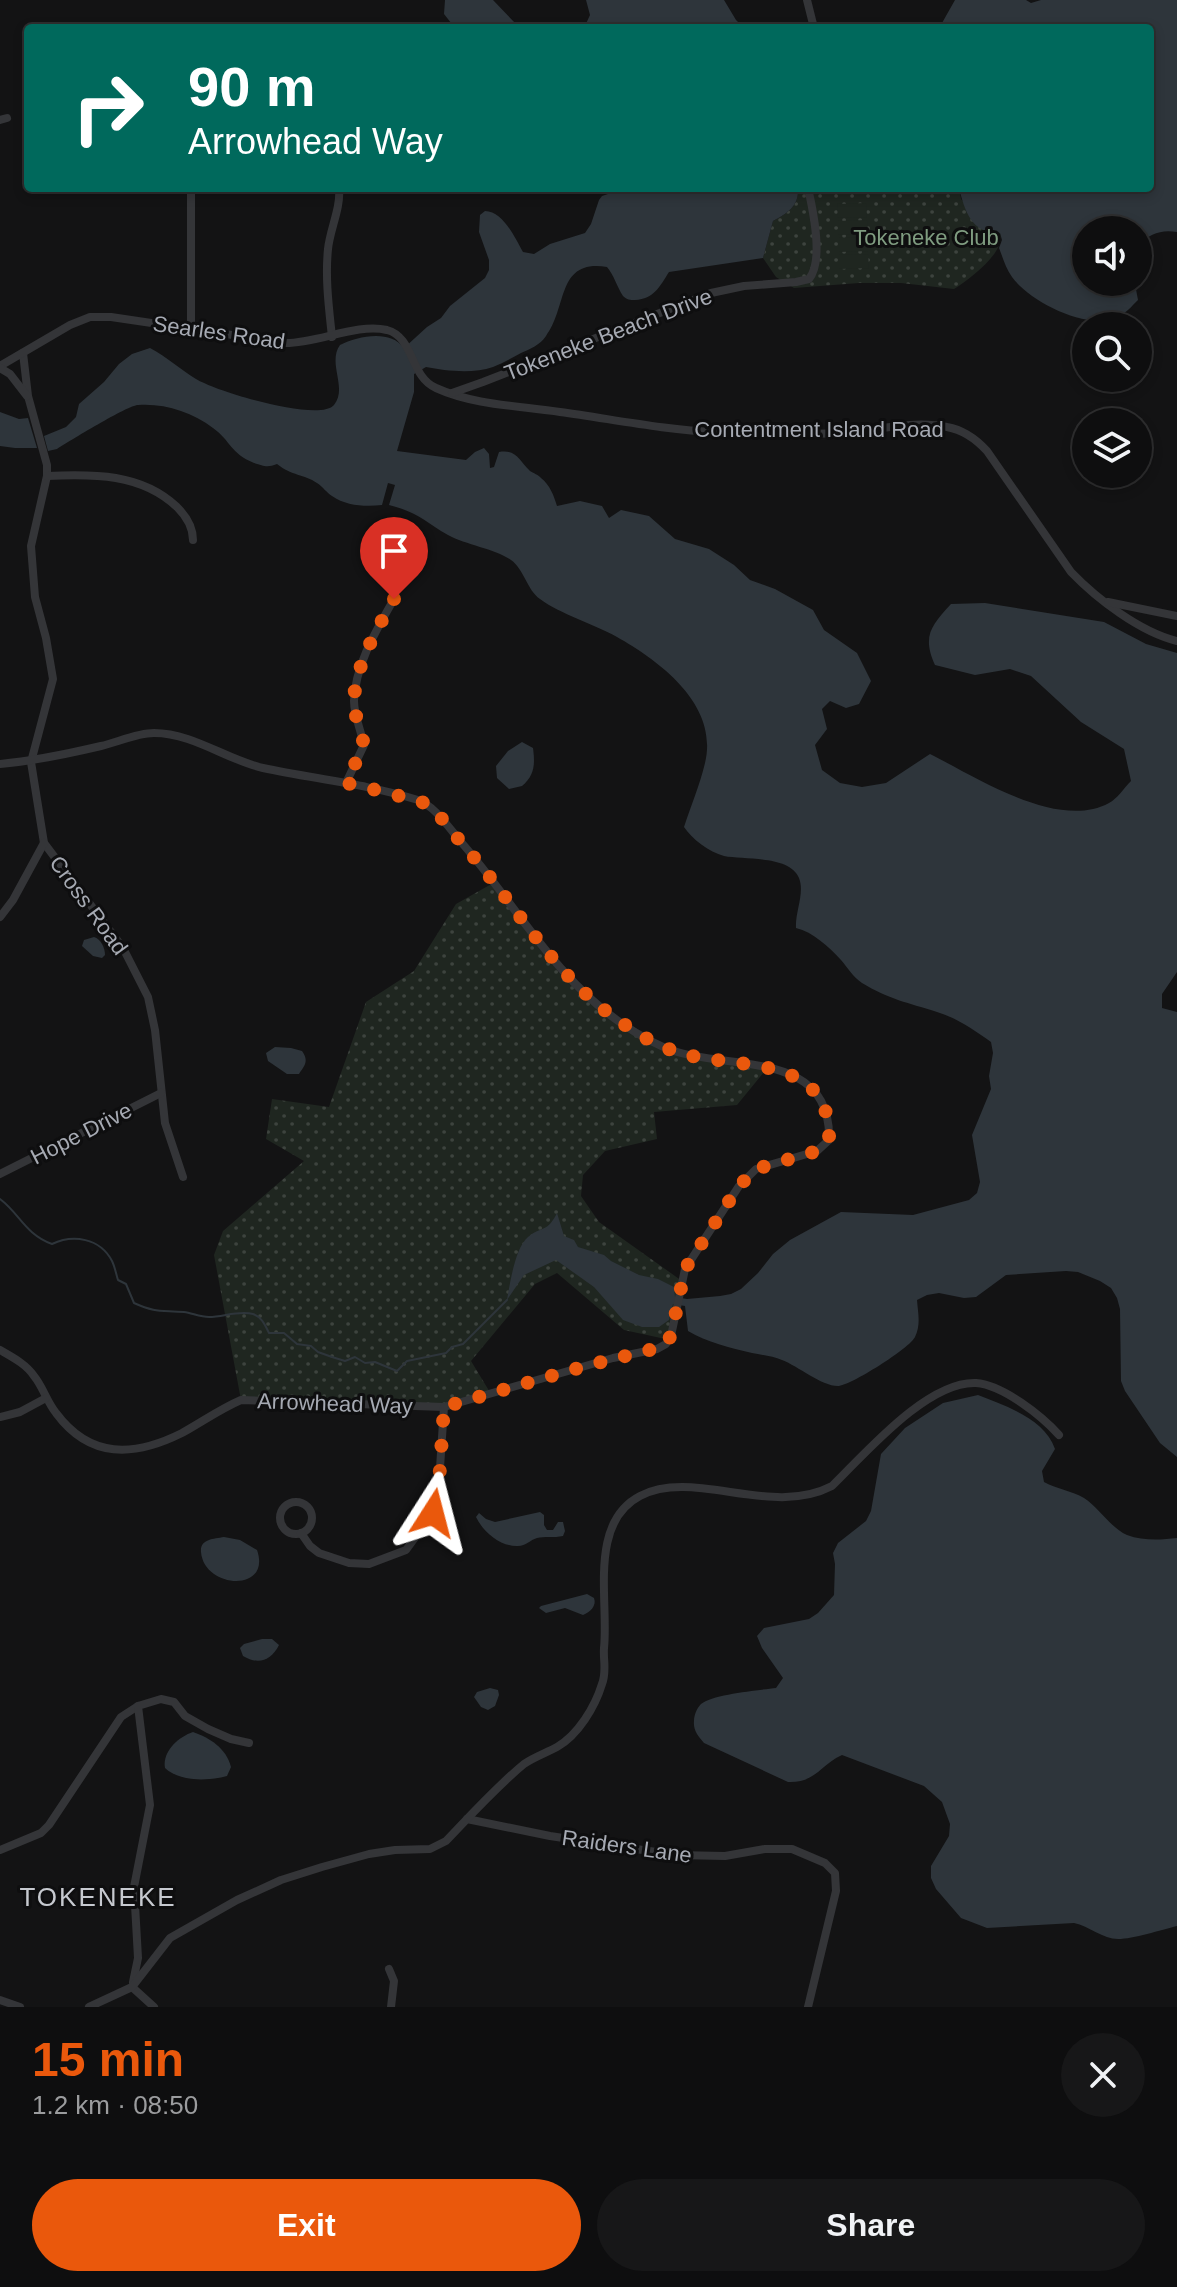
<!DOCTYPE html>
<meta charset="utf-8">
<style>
body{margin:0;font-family:Arial,sans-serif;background:#171718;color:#f1f3f6;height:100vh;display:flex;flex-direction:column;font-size:30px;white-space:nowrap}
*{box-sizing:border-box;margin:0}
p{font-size:26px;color:#9b9c9e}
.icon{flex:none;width:44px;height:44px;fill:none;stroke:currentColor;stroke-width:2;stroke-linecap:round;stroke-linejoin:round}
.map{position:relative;height:2007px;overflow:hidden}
.details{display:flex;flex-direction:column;background:#0e0e0f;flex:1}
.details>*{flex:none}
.guide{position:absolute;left:24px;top:24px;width:1130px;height:168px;border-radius:8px;box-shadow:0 4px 12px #0003,0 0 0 2px #2e2e2f;background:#00695c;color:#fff;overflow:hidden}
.buttons{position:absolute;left:1072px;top:216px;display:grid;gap:16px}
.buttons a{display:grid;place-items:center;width:80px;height:80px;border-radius:50%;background:#0e0e0f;box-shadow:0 4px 12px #0003,0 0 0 2px #2e2e2f;font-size:40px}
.pin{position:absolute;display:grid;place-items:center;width:68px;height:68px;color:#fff;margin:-82px -34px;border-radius:50% 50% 50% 0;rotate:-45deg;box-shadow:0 0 8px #0007}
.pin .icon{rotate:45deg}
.me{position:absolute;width:88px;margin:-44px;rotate:9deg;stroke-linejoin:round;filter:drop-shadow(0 0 6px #0008)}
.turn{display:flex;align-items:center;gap:28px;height:168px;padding:0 32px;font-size:36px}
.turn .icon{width:104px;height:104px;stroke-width:2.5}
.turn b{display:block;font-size:56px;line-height:68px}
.round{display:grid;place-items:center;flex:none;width:84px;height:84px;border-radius:42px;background:#171718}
.headline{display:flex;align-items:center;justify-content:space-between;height:136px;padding:0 32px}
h1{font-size:48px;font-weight:800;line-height:60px;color:#ea580c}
.primary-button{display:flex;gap:16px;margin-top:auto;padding:16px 32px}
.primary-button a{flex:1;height:92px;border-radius:48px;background:#ea580c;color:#fff;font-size:32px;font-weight:800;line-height:92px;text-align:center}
.primary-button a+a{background:#171718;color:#f1f3f6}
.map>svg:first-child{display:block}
.grass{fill:url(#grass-dots)}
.pitch{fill:#1f2620}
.water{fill:#2e353b}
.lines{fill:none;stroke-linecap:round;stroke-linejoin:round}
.stream{stroke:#2e353b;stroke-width:2}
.street{stroke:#343538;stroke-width:8}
.route{stroke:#ea580c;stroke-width:14;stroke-dasharray:0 25.2}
.labels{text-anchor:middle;stroke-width:6;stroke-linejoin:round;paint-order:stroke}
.park-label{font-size:22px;fill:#7f9c80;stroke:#0e0e0f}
.street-label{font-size:22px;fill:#a6aab3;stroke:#0e0e0f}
.quarter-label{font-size:26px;letter-spacing:2px;fill:#c6c9cf;stroke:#0e0e0f}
</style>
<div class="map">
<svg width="1177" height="2007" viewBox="0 0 1177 2007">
<defs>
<pattern id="grass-dots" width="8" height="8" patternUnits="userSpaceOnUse" patternTransform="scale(2)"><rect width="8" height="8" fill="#1f2620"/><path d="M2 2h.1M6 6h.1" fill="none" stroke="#3d433e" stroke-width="1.8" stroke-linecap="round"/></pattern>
</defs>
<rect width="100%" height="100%" fill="#131314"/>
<!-- grass -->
<g class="grass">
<path d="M798 188H959L961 199 992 233H1000C1006 252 970 279 954 289L901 283H859L794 288 776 277 763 258 773 221C788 213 799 206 798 188Z"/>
<polygon points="495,882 546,949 595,1004 674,1051 769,1066 737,1105 654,1112 657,1139 605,1151 583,1175 581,1196 599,1222 682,1281 670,1340 624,1330 557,1273 535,1284 471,1361 491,1394 444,1407 241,1400 214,1255 223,1231 304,1161 266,1139 272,1099 329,1107 366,1002 414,971 456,904"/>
</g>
<!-- pitch -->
<g class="pitch">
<polygon points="866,203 867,217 838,218 837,204"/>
<polygon points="867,220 868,234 838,235 838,221"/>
<polygon points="868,237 868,251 839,252 839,238"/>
<polygon points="868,254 869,268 839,269 839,255"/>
</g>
<!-- water -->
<g class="water">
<polygon points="445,0 493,0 516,24 523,28 455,28 444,14"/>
<polygon points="586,0 724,0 736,20 744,28 584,28 590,15"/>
<path d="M955 0H1026L1031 3 1041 0H1177V232C1161 229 1150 234 1138 245V230H1086V282H1134L1135 284 1138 300C1132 306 1126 313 1119 316 1089 332 1030 302 1012 277 1006 269 1003 258 999 248L1002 240 1000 233C972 234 965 212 959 188H1150V28H943L942 23Z"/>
<path d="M613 188H798C799 206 788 213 773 221L763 258 669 272C660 286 654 299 635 300 630 300 627 300 623 296 617 287 614 275 607 267 556 259 568 307 546 336 540 345 530 349 521 353 512 358 503 363 493 367 473 374 446 371 426 367L414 374V392L397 451 466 460 475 452 484 448 489 454 490 468 494 467 499 452C517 449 519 461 530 471 533 473 539 475 541 478 550 485 554 496 557 506L580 501 602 506 609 518 621 510 649 516 675 539 709 549 734 565 750 580 775 589 813 610 824 630 857 653 871 681 859 704 846 708 830 701 822 709 827 729 815 745 822 770 840 783 862 787 886 783 930 754C976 777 1058 831 1109 803 1117 799 1124 788 1131 781L1124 749 1081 722 1031 676 1010 669 975 675 935 665C922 636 931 626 951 604L985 603 1104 622 1146 644 1177 653V972L1162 994V1008L1177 1012V1457L1160 1443 1125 1391 1121 1381 1120 1309 1117 1298 1111 1288 1100 1281 1078 1272 1066 1271 1006 1275 976 1297 964 1298 939 1293 927 1295 917 1300C918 1313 921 1325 915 1337 910 1348 850 1386 838 1386 821 1386 798 1366 782 1360 773 1356 761 1355 752 1353 730 1348 707 1342 688 1331L685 1306 673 1304 669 1320 659 1327H642L623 1320 594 1287 556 1260 524 1275 507 1300C510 1283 515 1248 528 1237 543 1225 547 1233 557 1213L564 1236 574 1240 578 1247 604 1255 611 1261 639 1275 658 1279 674 1287 675 1297 687 1299 720 1296 731 1294 741 1289 758 1273 773 1254 790 1240 841 1212 913 1215 969 1200 977 1193 980 1182 972 1135 991 1089 989 1076 993 1053 991 1042C974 1030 957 1018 937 1012 909 1003 888 999 862 983 853 977 848 968 841 960 829 947 813 932 796 928 795 912 805 893 799 878 790 855 744 860 724 856 709 852 692 839 684 827 691 806 700 784 705 763 719 705 661 662 617 637 594 624 560 614 540 599 527 590 524 569 511 560 496 549 466 545 448 535 425 522 418 512 389 505L395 485 388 483 382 505C366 507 346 506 332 496 327 493 323 487 317 483 304 474 292 476 277 464 267 468 264 466 254 463 230 453 231 441 213 428 192 412 164 403 138 405 128 405 68 442 57 449L48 451 44 436 66 427 76 417 79 404 104 382 119 364 132 354 150 348C167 357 180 369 196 379 215 391 319 423 334 405 348 388 327 363 340 345 358 336 390 329 404 348L427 327 441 318 450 306 485 278 489 270V260L479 232 480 215 485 211C503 211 515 238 523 252L534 254 550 244 585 233 591 224 599 200 602 196 611 193Z"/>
<polygon points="0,412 19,419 28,418 37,448 15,448 0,446"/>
<path d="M522 742 533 748C535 764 535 775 522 786L509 789 497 778 496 766 508 751Z"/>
<path d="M94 937C101 939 105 948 105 955L102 958 93 956 82 946 84 940Z"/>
<path d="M275 1047 291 1048 302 1051C309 1061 305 1065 299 1074H287L268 1061 266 1053Z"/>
<path d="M978 1395C1006 1406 1045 1419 1055 1449L1042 1471 1044 1482C1057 1489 1072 1491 1084 1498 1099 1508 1111 1528 1127 1535 1143 1541 1161 1540 1177 1538V1926C1161 1930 1133 1939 1118 1939 1103 1939 1089 1926 1074 1923L987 1928 961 1918 936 1889 931 1878V1866L949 1836 950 1824 942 1802 924 1786 842 1755C820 1765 816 1783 788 1782L704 1743C698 1736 693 1730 694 1721 694 1715 697 1708 701 1704 713 1694 760 1690 776 1688L783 1678 762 1648 757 1636 764 1628 809 1619 818 1613 834 1595 835 1564 833 1553 838 1543 866 1521 871 1511 881 1454 905 1428 943 1403Z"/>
<path d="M540 1512 544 1515V1525L547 1530H553L558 1522H563L565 1531 563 1536C554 1538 544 1536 537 1538 530 1540 526 1546 518 1546 501 1547 483 1532 476 1517L479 1513 486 1519 495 1522Z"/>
<path d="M224 1537 240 1540 257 1550C272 1593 204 1589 201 1552 200 1539 213 1539 224 1537Z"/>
<path d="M587 1594 594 1598C597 1606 590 1612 583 1615L565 1608 546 1613 539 1608 541 1606Z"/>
<path d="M262 1639H272L279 1645C271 1661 258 1665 243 1656L240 1648 244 1644Z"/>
<polygon points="490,1688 498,1690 499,1695 495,1706 488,1710 481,1707 474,1697 477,1692"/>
<path d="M193 1732C210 1738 226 1748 231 1767L227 1776C208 1781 180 1782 165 1768 162 1752 178 1737 193 1732Z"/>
</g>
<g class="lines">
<!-- stream -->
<path class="stream" d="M0 1199C20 1214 25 1234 52 1244 73 1234 100 1238 112 1261 115 1267 116 1274 118 1280L126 1284 134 1303C156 1313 161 1310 184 1312 192 1313 200 1317 209 1317 223 1317 239 1310 253 1314 262 1317 265 1325 269 1333H284L297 1344 311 1346 318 1352 332 1357 345 1361 355 1357 365 1363 375 1362 397 1371 407 1361 446 1353 452 1347 463 1344 507 1300"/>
<!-- street -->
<g class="street">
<polyline points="807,0 814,28"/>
<polyline points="0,120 7,118"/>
<polyline points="191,188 191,329"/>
<path d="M332 337C329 308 325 279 328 249 330 229 341 208 339 188"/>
<polyline points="23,353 28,396 47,465 47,476 31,546 35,597 46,638 53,679 31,762 44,843 123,948 148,997 155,1030 165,1123 183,1177"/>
<path d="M0 366 70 325 90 317H111L286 343C318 343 357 323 387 330 414 337 410 377 436 388 473 405 520 406 560 412 612 419 664 430 717 432 759 433 802 435 844 433 877 430 914 420 947 427 964 430 976 439 987 451L1071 572C1097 599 1140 632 1177 641"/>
<polyline points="0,368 10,374 27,396"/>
<path d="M452 393 483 382 711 293 744 286 796 282 809 279C824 261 813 210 808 188"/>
<path d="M47 476C93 474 141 473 177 507 186 516 193 527 193 540"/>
<polyline points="1108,602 1177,616"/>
<path d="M0 764C35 761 67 754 101 746 118 742 137 733 154 733 193 733 227 760 263 768 315 779 367 784 418 800 435 806 449 828 461 842 513 901 555 978 621 1023 637 1034 656 1045 674 1051 731 1070 832 1050 829 1140L817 1151 756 1169 739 1186 685 1269 671 1336 666 1344 657 1349 613 1358 444 1407 241 1400C220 1409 202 1422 182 1433 134 1457 90 1459 56 1413 47 1402 43 1387 34 1376 26 1364 12 1357 0 1350"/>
<path d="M346 783 364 745C361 731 354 715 354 701 355 665 377 629 394 599"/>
<polyline points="0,917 13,900 44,843"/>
<polyline points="0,1174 161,1093"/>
<polyline points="0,1417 20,1412 46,1398"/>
<circle cx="296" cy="1518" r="16"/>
<polyline points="301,1533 310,1546 319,1553 349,1563 369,1564 406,1550 433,1513 439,1483 444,1407"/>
<polyline points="467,1819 550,1836 676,1855 725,1856 765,1849 792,1849 825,1863 835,1873 836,1891 808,2007"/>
<polyline points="0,1850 41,1833 49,1825 121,1717 138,1706"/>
<polyline points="389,1969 394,1981 391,2007"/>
<polyline points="133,1982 138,1958 134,1887 150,1805 138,1706 161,1699 174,1702 185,1716 208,1729 231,1739 249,1743"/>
<polyline points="132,1987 154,2007"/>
<polyline points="0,2000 20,2007"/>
<path d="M89 2007 132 1987 170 1938 237 1900 281 1880 322 1867 369 1854 395 1850 430 1849 446 1841C471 1815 496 1787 524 1764 534 1757 546 1753 557 1747 578 1735 595 1707 602 1684 607 1671 603 1660 604 1648 609 1601 588 1523 640 1496 694 1468 771 1518 832 1486 865 1454 927 1381 976 1383 1003 1385 1042 1416 1059 1435"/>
</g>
</g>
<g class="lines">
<!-- route -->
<path class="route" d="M394 599C377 629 355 666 354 701 354 715 361 731 364 745L346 783C363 787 381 791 399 796 406 798 416 798 422 802 439 811 452 832 464 846 516 904 555 978 621 1022 637 1034 655 1044 674 1051 730 1071 832 1050 829 1140L817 1151 756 1169 739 1186 685 1269 671 1336 662 1347 589 1365 444 1407 439 1483 433 1513"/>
</g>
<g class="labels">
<!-- park labels -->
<g class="park-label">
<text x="926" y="245">Tokeneke Club</text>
</g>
<!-- street labels -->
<g class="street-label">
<text transform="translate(219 332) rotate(8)" y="8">Searles Road</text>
<text transform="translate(608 334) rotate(-21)" y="8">Tokeneke Beach Drive</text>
<text x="819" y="437">Contentment Island Road</text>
<text transform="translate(89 905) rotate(54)" y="8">Cross Road</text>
<text transform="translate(81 1133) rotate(-27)" y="8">Hope Drive</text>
<text transform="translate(335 1403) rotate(2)" y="8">Arrowhead Way</text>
<text transform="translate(627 1846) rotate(8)" y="8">Raiders Lane</text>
</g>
<!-- quarter labels -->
<g class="quarter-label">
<text x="98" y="1906">TOKENEKE</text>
</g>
</g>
</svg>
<div class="buttons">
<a><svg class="icon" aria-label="sound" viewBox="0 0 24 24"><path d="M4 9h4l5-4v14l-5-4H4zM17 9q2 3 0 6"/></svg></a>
<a><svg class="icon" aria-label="search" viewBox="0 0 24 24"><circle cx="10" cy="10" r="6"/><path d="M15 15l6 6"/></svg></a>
<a><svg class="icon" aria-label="layers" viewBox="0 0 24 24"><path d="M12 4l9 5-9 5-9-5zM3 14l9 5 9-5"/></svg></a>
</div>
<div class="pin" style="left:394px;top:599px;background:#d93025"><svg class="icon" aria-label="arrive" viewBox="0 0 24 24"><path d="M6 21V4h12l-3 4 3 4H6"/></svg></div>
<svg class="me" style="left:433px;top:1513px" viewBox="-20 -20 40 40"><path d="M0-17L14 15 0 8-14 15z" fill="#ea580c" stroke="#fff" stroke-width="4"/></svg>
<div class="guide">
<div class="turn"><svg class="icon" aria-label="right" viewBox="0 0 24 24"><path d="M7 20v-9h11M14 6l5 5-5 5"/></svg><div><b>90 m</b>Arrowhead Way</div></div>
</div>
</div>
<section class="details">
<div class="headline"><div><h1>15 min</h1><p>1.2 km · 08:50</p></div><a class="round"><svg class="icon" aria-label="close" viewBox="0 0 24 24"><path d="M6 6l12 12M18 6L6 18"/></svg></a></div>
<div class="primary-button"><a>Exit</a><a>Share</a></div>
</section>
